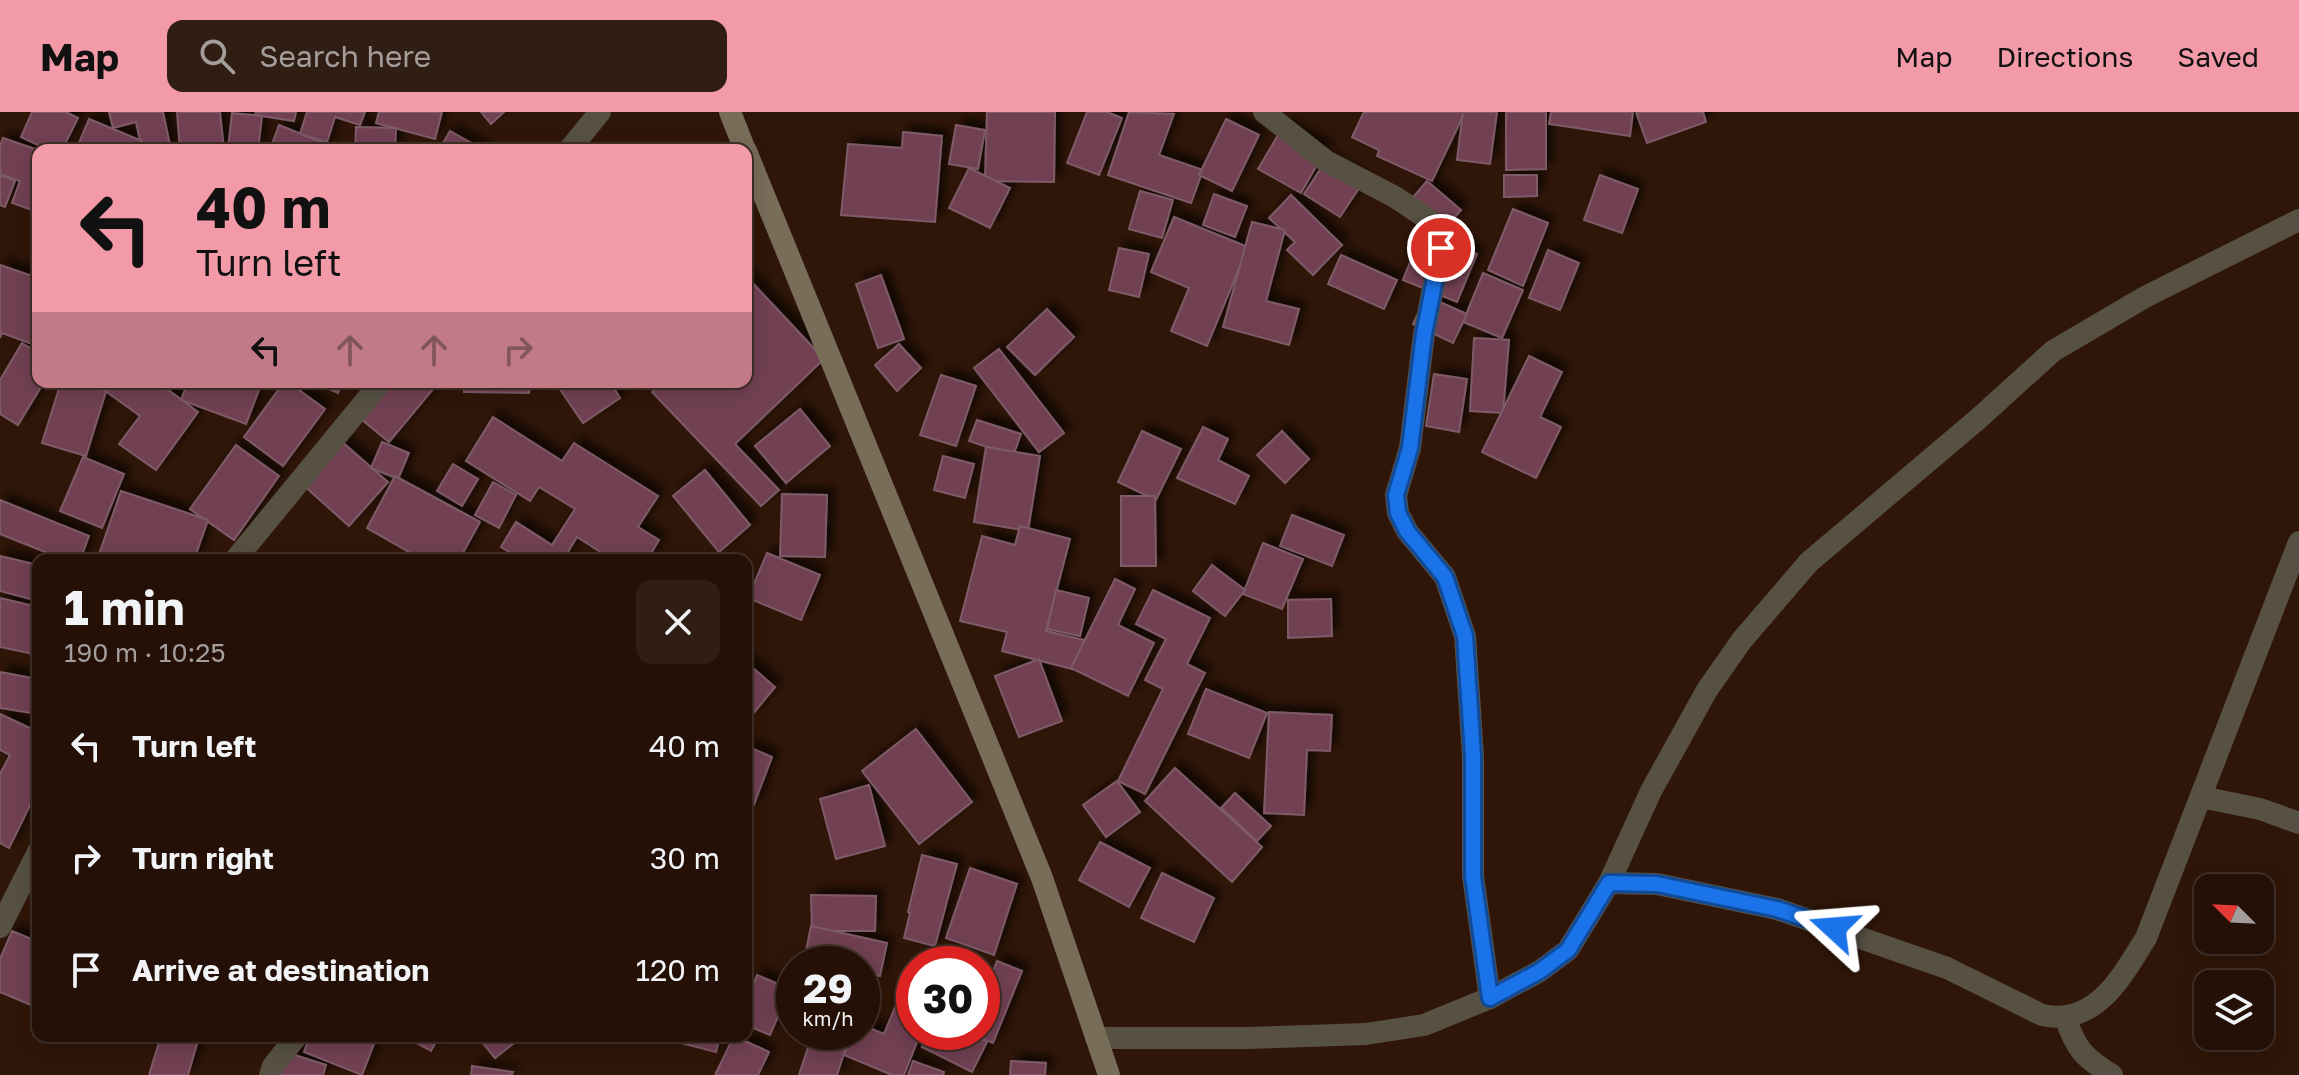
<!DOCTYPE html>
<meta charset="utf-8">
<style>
body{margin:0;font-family:"Golos Text",sans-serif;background:#301e14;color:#f1f3f6;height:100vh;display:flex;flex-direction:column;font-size:30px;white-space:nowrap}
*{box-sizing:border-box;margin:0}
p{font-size:26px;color:#a39d9b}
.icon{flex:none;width:44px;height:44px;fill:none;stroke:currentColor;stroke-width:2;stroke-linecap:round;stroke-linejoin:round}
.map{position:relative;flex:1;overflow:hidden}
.drawer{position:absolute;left:32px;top:442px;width:720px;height:488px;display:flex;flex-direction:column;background:#241006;border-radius:16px;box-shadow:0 4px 20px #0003,0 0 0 2px #413028}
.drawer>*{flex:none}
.guide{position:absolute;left:32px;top:32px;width:720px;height:244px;border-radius:16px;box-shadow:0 4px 20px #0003,0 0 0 2px #413028;background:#f39aa8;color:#111;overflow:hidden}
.needle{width:52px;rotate:294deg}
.buttons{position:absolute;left:2194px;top:762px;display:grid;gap:16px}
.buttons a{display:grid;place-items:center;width:80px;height:80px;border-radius:16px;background:#241006;box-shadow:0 4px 20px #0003,0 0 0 2px #413028;font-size:40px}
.speed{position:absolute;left:776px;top:834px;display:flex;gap:16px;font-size:40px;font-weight:700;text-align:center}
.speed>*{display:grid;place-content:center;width:104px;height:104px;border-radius:50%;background:#241006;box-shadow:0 4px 20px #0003,0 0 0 2px #413028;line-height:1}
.speed small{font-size:20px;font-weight:400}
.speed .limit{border:12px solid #d22;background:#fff;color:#111}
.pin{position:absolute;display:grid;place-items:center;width:68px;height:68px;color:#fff;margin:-34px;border:4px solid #fff;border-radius:50%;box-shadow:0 2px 8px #0007}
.me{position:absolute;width:88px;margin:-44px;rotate:289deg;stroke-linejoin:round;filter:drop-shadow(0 0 6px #0008)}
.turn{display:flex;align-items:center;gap:28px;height:168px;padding:0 32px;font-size:36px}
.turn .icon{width:104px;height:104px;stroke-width:2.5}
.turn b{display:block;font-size:56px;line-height:68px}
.lanes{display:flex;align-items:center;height:76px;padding:0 32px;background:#0003;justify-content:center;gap:40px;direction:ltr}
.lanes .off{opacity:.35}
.round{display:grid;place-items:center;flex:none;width:84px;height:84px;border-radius:16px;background:#301e14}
.summary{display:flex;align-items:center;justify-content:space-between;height:136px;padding:0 32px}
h1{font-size:48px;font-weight:700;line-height:60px}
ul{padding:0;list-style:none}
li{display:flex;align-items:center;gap:24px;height:112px;padding:0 32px}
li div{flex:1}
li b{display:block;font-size:30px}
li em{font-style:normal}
header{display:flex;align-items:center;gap:48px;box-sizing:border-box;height:112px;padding:0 40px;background:#f39aa8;color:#111}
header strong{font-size:38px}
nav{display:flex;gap:44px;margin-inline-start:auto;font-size:28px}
.search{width:560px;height:72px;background:#301e14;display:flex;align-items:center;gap:20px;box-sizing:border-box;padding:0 28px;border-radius:16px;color:#a39d9b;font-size:30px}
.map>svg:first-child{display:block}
.building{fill:#713f53;stroke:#7d5b68;stroke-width:2;filter:url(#shadow)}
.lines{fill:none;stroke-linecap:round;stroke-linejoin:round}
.minor{stroke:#575144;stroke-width:22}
.secondary{stroke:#776d59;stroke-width:22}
.route-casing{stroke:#114b97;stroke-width:20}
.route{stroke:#1a73e8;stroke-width:14}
</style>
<header>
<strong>Map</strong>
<div class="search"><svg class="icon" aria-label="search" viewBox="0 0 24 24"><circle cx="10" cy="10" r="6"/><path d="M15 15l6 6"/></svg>Search here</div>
<nav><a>Map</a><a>Directions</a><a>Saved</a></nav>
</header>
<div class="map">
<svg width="2299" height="963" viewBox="0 0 2299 963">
<defs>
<filter id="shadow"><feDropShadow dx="7" dy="-7" stdDeviation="4" flood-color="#0009"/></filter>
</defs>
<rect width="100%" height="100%" fill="#301608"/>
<!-- building -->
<g class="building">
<polygon points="32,0 66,0 78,6 62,38 49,38 21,25"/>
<polygon points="109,0 163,0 171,38 142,38 136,10 113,16"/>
<polygon points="177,0 220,0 224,38 180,38"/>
<polygon points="256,0 296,0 294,9 255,3"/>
<polygon points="307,0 365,0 360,13 335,5 327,30 300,22"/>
<polygon points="379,0 442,0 435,27 376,11"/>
<polygon points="481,0 504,0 491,12"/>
<polygon points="987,0 1055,0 1054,70 985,69"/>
<polygon points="1087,0 1107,0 1122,6 1099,63 1067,51"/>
<polygon points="1129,0 1174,2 1159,43 1203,58 1191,91 1108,63"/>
<polygon points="1364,0 1465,0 1432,69 1377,44 1379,38 1352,25"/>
<polygon points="1463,0 1497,0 1490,52 1457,48"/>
<polygon points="1506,0 1546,0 1546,57 1506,58"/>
<polygon points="1551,0 1633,0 1630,24 1549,12"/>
<polygon points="1636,0 1703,0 1706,10 1647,31"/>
<polygon points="232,1 262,4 258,38 228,37"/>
<polygon points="89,7 142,29 139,38 76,38"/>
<polygon points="1226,7 1259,23 1232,79 1199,63"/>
<polygon points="279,13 326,32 324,38 270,38"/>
<polygon points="956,13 985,18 978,57 949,52"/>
<polygon points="1284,13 1326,37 1301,81 1258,57"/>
<polygon points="356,15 396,16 395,38 355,38"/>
<polygon points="450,19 484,38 439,38"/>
<polygon points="903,20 942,24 935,110 841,103 848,32 902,36"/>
<polygon points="3,26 38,38 38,100 12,91 20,69 0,62 0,34"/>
<polygon points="1327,47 1363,70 1340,105 1304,82"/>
<polygon points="969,56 1010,76 990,116 949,96"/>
<polygon points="0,63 15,69 5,95 0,93"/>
<polygon points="1504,63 1537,63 1537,84 1504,85"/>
<polygon points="1600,63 1638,77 1622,121 1584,108"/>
<polygon points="1427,69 1461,98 1437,125 1404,96"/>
<polygon points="1140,79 1173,88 1162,126 1129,117"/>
<polygon points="1214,82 1247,94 1235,125 1203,113"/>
<polygon points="1291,83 1342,133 1313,163 1287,138 1295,130 1269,106"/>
<polygon points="1513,97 1548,111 1523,174 1488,158"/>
<polygon points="1174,105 1248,135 1207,234 1171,219 1189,176 1151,160"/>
<polygon points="1252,110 1285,118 1266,189 1299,197 1289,233 1223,215"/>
<polygon points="1422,120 1477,142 1457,190 1403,168"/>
<polygon points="1119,136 1149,142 1139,185 1109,178"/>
<polygon points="1548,138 1579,151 1560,198 1529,186"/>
<polygon points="1341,143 1397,168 1384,197 1328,172"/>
<polygon points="0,153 38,166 38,234 2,221 0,226"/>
<polygon points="1483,161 1523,178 1502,226 1463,210"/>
<polygon points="881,163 904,227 878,236 856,172"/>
<polygon points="746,164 824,247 735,332 779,378 761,394 652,280 663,270 746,270"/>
<polygon points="1426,184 1467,202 1453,231 1413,212"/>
<polygon points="1047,197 1074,225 1035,263 1007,235"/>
<polygon points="1474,226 1509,228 1503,301 1470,299"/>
<polygon points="22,231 38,241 38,270 44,270 18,313 0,302 0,268"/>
<polygon points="899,232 921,256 897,279 875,253"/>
<polygon points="999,237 1064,321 1039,340 974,256"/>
<polygon points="1529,244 1562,260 1540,305 1561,315 1536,366 1482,340"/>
<polygon points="1434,262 1467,267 1459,320 1426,314"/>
<polygon points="941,263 976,274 956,334 920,323"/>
<polygon points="61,270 99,270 108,273 86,344 42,331"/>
<polygon points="104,270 172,270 167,277 198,300 156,358 119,332 140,304 100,275"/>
<polygon points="188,270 262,270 246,312 181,288"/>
<polygon points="284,270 288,270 325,297 283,354 244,325"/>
<polygon points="313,270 343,270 338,281"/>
<polygon points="381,270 439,270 389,330 355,302"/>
<polygon points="465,270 530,270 529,281 464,280"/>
<polygon points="555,270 610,270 620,286 583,311"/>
<polygon points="800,297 830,334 786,371 755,334"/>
<polygon points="493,305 562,349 574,331 658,384 638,415 659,428 647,448 613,448 577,425 563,448 522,448 501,435 516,410 552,433 575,397 539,375 530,389 466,349"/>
<polygon points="977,308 1021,322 1013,344 969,329"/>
<polygon points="1203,315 1228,327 1218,348 1249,364 1235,392 1177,366"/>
<polygon points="1142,319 1181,337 1156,388 1118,370"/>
<polygon points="1282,319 1309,347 1285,371 1257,343"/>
<polygon points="340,328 388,370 349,414 302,372"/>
<polygon points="382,330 409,341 398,367 371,356"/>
<polygon points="236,333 279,364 234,428 190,397"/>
<polygon points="986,335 1040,344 1028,419 974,410"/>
<polygon points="943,344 974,352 965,386 934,378"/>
<polygon points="83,345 124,362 102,416 60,399"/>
<polygon points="453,352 478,367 462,394 437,379"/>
<polygon points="705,358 750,413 719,440 673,384"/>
<polygon points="395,364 480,410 459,448 423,448 367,416"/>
<polygon points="493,370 516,383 499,416 475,403"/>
<polygon points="121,379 208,408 194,448 97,448"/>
<polygon points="782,382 827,383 825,445 780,444"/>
<polygon points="1121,384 1155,384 1156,454 1121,454"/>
<polygon points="0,388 89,424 80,448 65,448 0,422"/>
<polygon points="1292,403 1344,423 1332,454 1280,434"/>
<polygon points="1020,414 1070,427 1046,519 1084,528 1076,558 1002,539 1007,520 960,509 982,424 1015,433"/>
<polygon points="1263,431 1303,447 1282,497 1243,482"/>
<polygon points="767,441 820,463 801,508 748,486"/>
<polygon points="0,444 38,453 38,489 0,479"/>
<polygon points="1212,453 1245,478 1225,504 1193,479"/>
<polygon points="1115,467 1135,477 1118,513 1154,531 1128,584 1071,556"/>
<polygon points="1056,478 1089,486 1080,524 1047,517"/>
<polygon points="1153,478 1210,506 1187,552 1205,561 1145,682 1118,669 1163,577 1145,568 1166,527 1136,512"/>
<polygon points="0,486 38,495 38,543 0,535"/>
<polygon points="1331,487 1332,524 1288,526 1288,488"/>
<polygon points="1039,547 1062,609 1019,625 995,564"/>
<polygon points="746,550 775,575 752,603 746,598"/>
<polygon points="0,560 38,567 38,602 0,596"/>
<polygon points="1206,577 1267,601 1249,646 1188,622"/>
<polygon points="1269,600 1332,603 1330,639 1307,638 1304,703 1264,701"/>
<polygon points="0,602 38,620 38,677 9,736 0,731 0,662 10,643 0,638"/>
<polygon points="916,617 972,690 919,732 862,659"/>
<polygon points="746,634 772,645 753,695 746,692"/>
<polygon points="1175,656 1262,735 1232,770 1145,689"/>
<polygon points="1117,669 1140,700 1106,725 1083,693"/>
<polygon points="869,673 885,734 836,747 820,687"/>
<polygon points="1235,681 1271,714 1257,729 1221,696"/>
<polygon points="1100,730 1150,756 1129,795 1079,768"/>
<polygon points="922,743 957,752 935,834 904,826 910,801 908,800"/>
<polygon points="970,756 1017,772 994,843 946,826"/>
<polygon points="1162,761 1214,786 1194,830 1141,806"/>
<polygon points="811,783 876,784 875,819 812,819"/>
<polygon points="811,814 887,831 880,864 862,861 862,852 820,852 804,849"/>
<polygon points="12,819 38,830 38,896 0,880 0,847"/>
<polygon points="997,849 1022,859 993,931 968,920 982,920 982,887"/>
<polygon points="757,863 790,877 770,923 746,913 746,890"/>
<polygon points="900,883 914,889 914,920 921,920 904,963 892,963 844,943 853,920 862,920 862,913 884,922"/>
<polygon points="813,920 851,920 837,963 799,963"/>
<polygon points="930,920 967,920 987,930 972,960 922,935"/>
<polygon points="161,924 171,924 197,932 188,963 149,963"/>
<polygon points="310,924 377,924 362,963 304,940"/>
<polygon points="404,924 439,924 431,939"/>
<polygon points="477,924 523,924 495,946"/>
<polygon points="654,924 720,924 716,940"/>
<polygon points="734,924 769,940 758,963 715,963"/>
<polygon points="285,940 326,953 323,963 278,963"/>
<polygon points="913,949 944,960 943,963 908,963"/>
<polygon points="1011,949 1046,951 1045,963 1010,963"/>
<polygon points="472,954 513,960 512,963 471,963"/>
</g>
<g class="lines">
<!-- minor -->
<g class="minor">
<polyline points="1264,0 1326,49 1395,85 1431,109 1438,119 1441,136 1424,222 1410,336 1396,383 1398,401 1407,419 1445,465 1465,524 1473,644 1473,764 1490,886"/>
<polyline points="569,38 600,0"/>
<polyline points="235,448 381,270"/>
<polyline points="2201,685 2260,697 2299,711"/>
<path d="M1609 771 1657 772 1777 797 1947 856 2042 903C2096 915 2122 864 2146 826L2299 430"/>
<polyline points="0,815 38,740"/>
<path d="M2065 905C2076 937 2083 945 2112 963"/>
<polyline points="1096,926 1247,926 1366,922 1424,913 1490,886 1540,859 1568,838 1609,771 1651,679 1707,578 1742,528 1809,450 1978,307 2053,239 2145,185 2299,108"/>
<polyline points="270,963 273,954 297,924"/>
</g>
<!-- secondary -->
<g class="secondary">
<polyline points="730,0 745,38"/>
<polyline points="746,39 1042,766 1109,963"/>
</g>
</g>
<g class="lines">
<defs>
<polyline id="route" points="1441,136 1424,222 1410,336 1396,383 1398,401 1407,419 1445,465 1465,524 1473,644 1473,764 1490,886 1540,859 1568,838 1609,771 1657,772 1777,797 1834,816"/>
</defs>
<!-- route casing -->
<use href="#route" class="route-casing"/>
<!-- route -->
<use href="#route" class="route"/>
</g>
</svg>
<div class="buttons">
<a><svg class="needle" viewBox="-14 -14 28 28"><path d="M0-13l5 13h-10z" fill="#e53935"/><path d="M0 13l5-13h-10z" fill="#a39d9b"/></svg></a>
<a><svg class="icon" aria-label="layers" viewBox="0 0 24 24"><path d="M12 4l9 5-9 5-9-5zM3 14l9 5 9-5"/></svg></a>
</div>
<div class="speed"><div>29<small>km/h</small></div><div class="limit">30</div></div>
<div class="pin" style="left:1441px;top:136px;background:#d93025"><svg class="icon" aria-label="arrive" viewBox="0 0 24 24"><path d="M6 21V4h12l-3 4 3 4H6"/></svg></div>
<svg class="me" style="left:1834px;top:816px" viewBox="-20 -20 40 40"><path d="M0-17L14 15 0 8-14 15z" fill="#1a73e8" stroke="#fff" stroke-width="4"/></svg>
<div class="guide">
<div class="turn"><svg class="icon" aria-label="left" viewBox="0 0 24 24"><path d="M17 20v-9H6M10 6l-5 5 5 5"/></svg><div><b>40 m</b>Turn left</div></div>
<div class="lanes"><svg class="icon" aria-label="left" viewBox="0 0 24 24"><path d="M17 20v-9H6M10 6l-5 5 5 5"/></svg><svg class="icon off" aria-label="ahead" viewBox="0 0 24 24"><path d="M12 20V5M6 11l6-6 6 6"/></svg><svg class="icon off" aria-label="ahead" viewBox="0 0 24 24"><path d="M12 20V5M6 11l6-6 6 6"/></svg><svg class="icon off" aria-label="right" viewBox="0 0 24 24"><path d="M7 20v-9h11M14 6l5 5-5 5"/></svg></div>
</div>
<section class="drawer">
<div class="summary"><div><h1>1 min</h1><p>190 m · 10:25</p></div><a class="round"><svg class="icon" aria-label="close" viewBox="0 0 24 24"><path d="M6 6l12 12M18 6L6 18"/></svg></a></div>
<ul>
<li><svg class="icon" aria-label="left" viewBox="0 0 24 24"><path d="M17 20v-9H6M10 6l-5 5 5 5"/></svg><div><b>Turn left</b></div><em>40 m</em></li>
<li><svg class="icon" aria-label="right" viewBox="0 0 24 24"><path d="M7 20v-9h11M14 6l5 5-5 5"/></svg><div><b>Turn right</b></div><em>30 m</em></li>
<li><svg class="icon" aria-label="arrive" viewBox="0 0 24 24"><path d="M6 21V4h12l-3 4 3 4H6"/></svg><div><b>Arrive at destination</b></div><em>120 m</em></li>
</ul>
</section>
</div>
